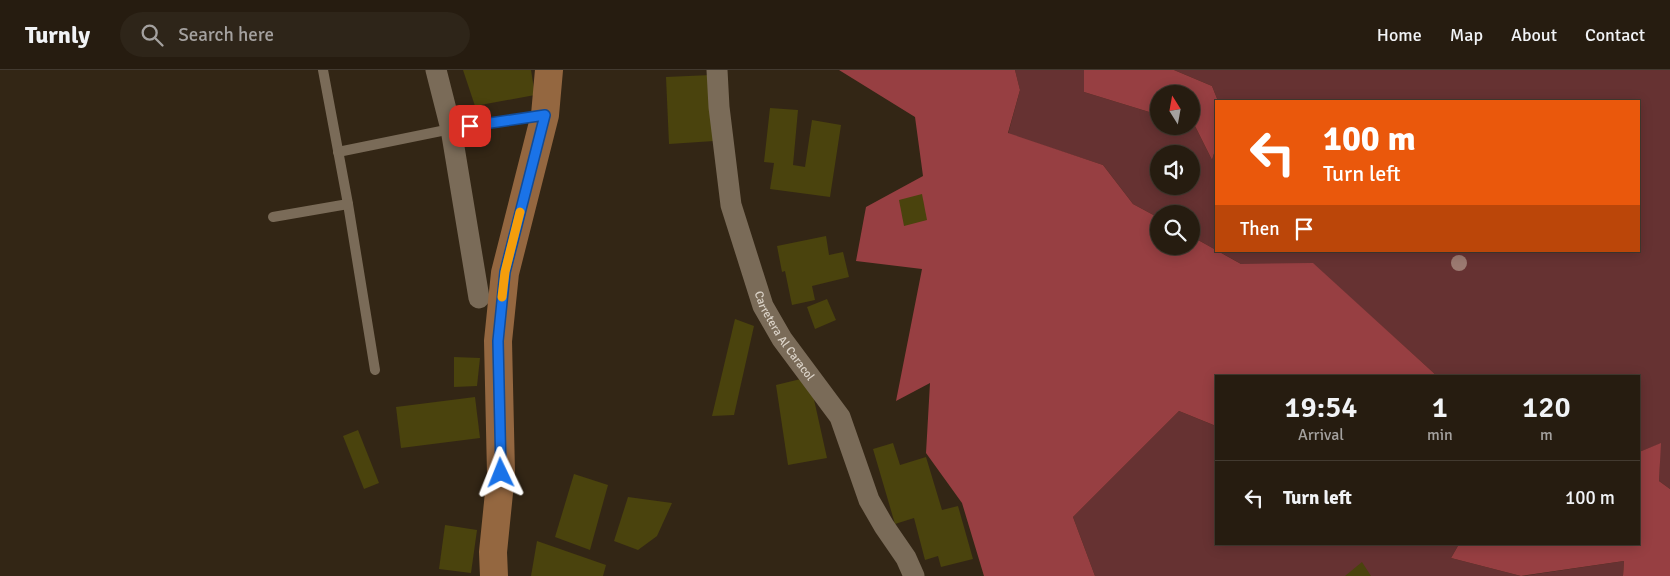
<!DOCTYPE html>
<style>
body{margin:0;font-family:Signika,sans-serif;background:#2e2519;color:#f1f3f6;height:100vh;display:flex;flex-direction:column;font-size:19px;white-space:nowrap}
*{box-sizing:border-box;margin:0}
p{font-size:16px;color:#a4a19f}
.icon{flex:none;width:28px;height:28px;fill:none;stroke:currentColor;stroke-width:2;stroke-linecap:round;stroke-linejoin:round}
.map{position:relative;flex:1;overflow:hidden}
.drawer{position:absolute;left:1215px;top:305px;width:425px;height:170px;display:flex;flex-direction:column;background:#261c10;border-radius:0px;box-shadow:0 2px 12px #0003,0 0 0 1px #423a30}
.drawer>*{flex:none}
.banner{position:absolute;left:1215px;top:30px;width:425px;height:152px;border-radius:0px;box-shadow:0 2px 12px #0003,0 0 0 1px #423a30;background:#ea580c;color:#fff;overflow:hidden}
.needle{width:32px;rotate:349deg}
.tools{position:absolute;left:1150px;top:15px;display:grid;gap:10px}
.tools a{display:grid;place-items:center;width:50px;height:50px;border-radius:50%;background:#261c10;box-shadow:0 2px 12px #0003,0 0 0 1px #423a30;font-size:25px}
.pin{position:absolute;display:grid;place-items:center;width:42px;height:42px;color:#fff;margin:-21px;border-radius:10px;box-shadow:0 2px 8px #0006}
.me{position:absolute;width:55px;margin:-28px;rotate:358deg;stroke-linejoin:round;filter:drop-shadow(0 0 4px #0008)}
.turn{display:flex;align-items:center;gap:18px;height:105px;padding:0 25px;font-size:22px}
.turn .icon{width:65px;height:65px;stroke-width:2.5}
.turn b{display:block;font-size:35px;line-height:42px}
.then{display:flex;align-items:center;height:48px;padding:0 25px;background:#0003;gap:10px;font-size:19px}
.eta{display:flex;justify-content:space-evenly;align-items:center;height:85px;text-align:center}
.eta b{font-size:30px;font-weight:600;line-height:35px}
ul{padding:0;list-style:none}
li{display:flex;align-items:center;gap:15px;height:75px;padding:0 25px;border-top:1px solid #423a30}
li div{flex:1}
li b{display:block;font-size:19px}
li em{font-style:normal}
header{display:flex;align-items:center;gap:30px;box-sizing:border-box;height:70px;padding:0 25px;background:#261c10;border-bottom:1px solid #423a30}
header strong{font-size:24px}
nav{display:flex;gap:28px;margin-inline-start:auto;font-size:18px}
.search{width:350px;height:45px;background:#2e2519;display:flex;align-items:center;gap:12px;box-sizing:border-box;padding:0 18px;border-radius:28px;color:#a4a19f;font-size:19px}
.map>svg:first-child{display:block}
.green{fill:#663232;fill-rule:evenodd}
.forest{fill:#973f42}
.building{fill:#4a430d}
.lines{fill:none;stroke-linecap:round;stroke-linejoin:round}
.lane{stroke:#7a6b58;stroke-width:10}
.street{stroke:#7a6b58;stroke-width:21}
.secondary{stroke:#946740;stroke-width:28}
.tree{fill:#9c7a71}
.route-casing{stroke:#114b97;stroke-width:12}
.route{stroke:#1a73e8;stroke-width:9}
.slow{stroke:#f59e0b;stroke-width:9}
.labels{text-anchor:middle;stroke-width:5;stroke-linejoin:round;paint-order:stroke}
.street-label{font-size:12px;fill:#dad2c7;stroke:#332615}
</style>
<header>
<strong>Turnly</strong>
<div class="search"><svg class="icon" aria-label="search" viewBox="0 0 24 24"><circle cx="10" cy="10" r="6"/><path d="M15 15l6 6"/></svg>Search here</div>
<nav><a>Home</a><a>Map</a><a>About</a><a>Contact</a></nav>
</header>
<div class="map">
<svg width="1670" height="506" viewBox="0 0 1670 506">
<rect width="100%" height="100%" fill="#332615"/>
<!-- green -->
<g class="green">
<path d="M1015 0H1084V22L1159 45V56H1195L1212 90 1216 77V180L1191 166V144H1159V148L1133 134 1103 95 1008 64 1020 20ZM1159 84H1191V116H1159Z"/>
<polygon points="1174,0 1670,0 1670,419 1659,411 1660,374 1639,382 1639,306 1437,306 1313,194 1241,194 1218,181 1639,181 1639,31 1218,31 1212,16"/>
<polygon points="1179,341 1216,356 1216,474 1459,474 1451,488 1521,506 1095,506 1073,447"/>
<polygon points="1624,491 1623,506 1522,506"/>
</g>
<!-- forest -->
<g class="forest">
<polygon points="839,0 1015,0 1020,20 1008,63 1103,95 1133,134 1159,148 1159,176 1191,176 1191,166 1241,194 1313,193 1437,306 1216,306 1216,356 1179,341 1073,447 1095,506 984,506 962,433 926,383 930,313 896,331 922,199 856,191 866,137 923,106 915,47"/>
<polygon points="1084,0 1174,0 1212,16 1218,31 1216,31 1216,77 1212,90 1195,56 1191,55 1191,24 1159,24 1159,45 1084,22"/>
<polygon points="1661,373 1659,411 1670,419 1670,506 1623,506 1624,491 1521,506 1451,488 1459,474 1639,474 1639,382"/>
</g>
<!-- building -->
<g class="building">
<polygon points="463,0 531,0 535,25 475,36"/>
<polygon points="711,5 714,71 669,74 666,7"/>
<polygon points="770,38 798,40 793,95 805,97 812,50 841,55 830,127 770,119 774,93 764,92"/>
<polygon points="922,124 927,150 904,156 899,130"/>
<polygon points="826,166 829,185 843,182 849,207 812,216 815,230 792,235 785,201 782,202 777,176"/>
<polygon points="827,229 836,250 815,259 807,237"/>
<polygon points="735,249 754,256 734,345 712,346"/>
<polygon points="454,287 480,288 477,316 454,317"/>
<polygon points="809,307 827,388 788,395 776,315"/>
<polygon points="475,327 480,368 401,378 396,337"/>
<polygon points="358,360 379,413 364,419 343,366"/>
<polygon points="893,373 900,395 926,387 942,440 958,436 973,489 941,497 938,486 925,490 914,448 895,454 873,379"/>
<polygon points="574,404 608,415 590,480 555,467"/>
<polygon points="628,427 672,433 657,466 638,480 614,471"/>
<polygon points="445,455 477,460 471,503 439,499"/>
<polygon points="537,471 606,495 603,506 531,506"/>
<polygon points="1362,492 1371,506 1345,506"/>
</g>
<g class="lines">
<!-- lane -->
<g class="lane">
<polyline points="323,0 348,134 375,300"/>
<polyline points="338,82 451,59 544,45"/>
<polyline points="273,147 348,134"/>
</g>
<!-- street -->
<g class="street">
<polyline points="436,0 451,59 479,228"/>
<path id="s1" d="M717 0 719 37 731 135 763 236 782 269 840 347 869 430 884 456 906 488 914 506"/>
</g>
<!-- secondary -->
<polyline class="secondary" points="494,506 493,482 501,403 498,271 505,203 545,45 549,0"/>
</g>
<!-- trees -->
<circle class="tree" cx="1459" cy="193" r="8"/>
<g class="lines">
<defs>
<polyline id="route" points="470,56 545,45 505,202 498,271 501,403"/>
</defs>
<!-- route casing -->
<use href="#route" class="route-casing"/>
<!-- route -->
<use href="#route" class="route"/>
<!-- slow -->
<polyline class="slow" points="502,227 505,202 520,142"/>
</g>
<g class="labels">
<!-- street labels -->
<g class="street-label">
<text dy="4" stroke="none"><textPath href="#s1" startOffset="278">Carretera Al Caracol</textPath></text>
</g>
</g>
</svg>
<div class="tools">
<a><svg class="needle" viewBox="-14 -14 28 28"><path d="M0-13l5 13h-10z" fill="#e53935"/><path d="M0 13l5-13h-10z" fill="#a4a19f"/></svg></a>
<a><svg class="icon" aria-label="sound" viewBox="0 0 24 24"><path d="M4 9h4l5-4v14l-5-4H4zM17 9q2 3 0 6"/></svg></a>
<a><svg class="icon" aria-label="search" viewBox="0 0 24 24"><circle cx="10" cy="10" r="6"/><path d="M15 15l6 6"/></svg></a>
</div>
<div class="pin" style="left:470px;top:56px;background:#d93025"><svg class="icon" aria-label="arrive" viewBox="0 0 24 24"><path d="M6 21V4h12l-3 4 3 4H6"/></svg></div>
<svg class="me" style="left:501px;top:403px" viewBox="-20 -20 40 40"><path d="M0-17L14 15 0 8-14 15z" fill="#1a73e8" stroke="#fff" stroke-width="4"/></svg>
<div class="banner">
<div class="turn"><svg class="icon" aria-label="left" viewBox="0 0 24 24"><path d="M17 20v-9H6M10 6l-5 5 5 5"/></svg><div><b>100 m</b>Turn left</div></div>
<div class="then">Then<svg class="icon" aria-label="arrive" viewBox="0 0 24 24"><path d="M6 21V4h12l-3 4 3 4H6"/></svg></div>
</div>
<section class="drawer">
<div class="eta">
<div><b>19:54</b><p>Arrival</p></div>
<div><b>1</b><p>min</p></div>
<div><b>120</b><p>m</p></div>
</div>
<ul>
<li><svg class="icon" aria-label="left" viewBox="0 0 24 24"><path d="M17 20v-9H6M10 6l-5 5 5 5"/></svg><div><b>Turn left</b></div><em>100 m</em></li>
</ul>
</section>
</div>
